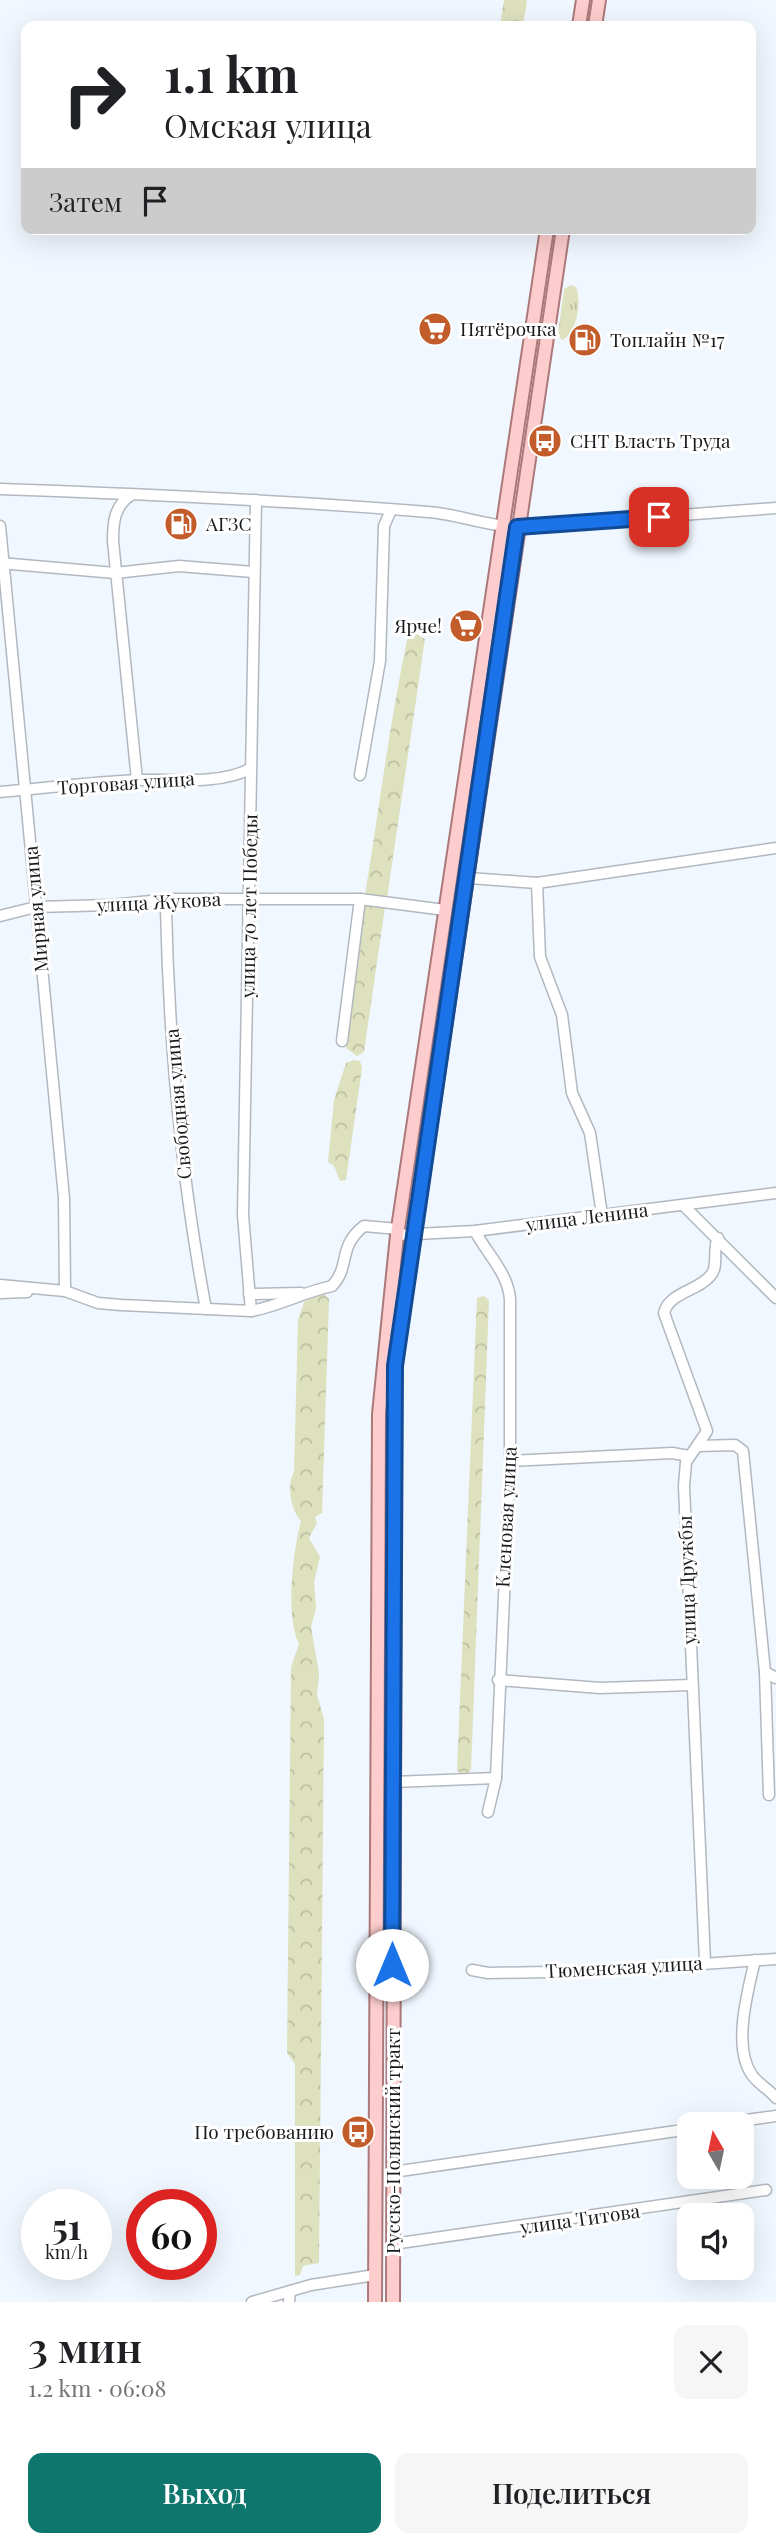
<!DOCTYPE html>
<html lang="ru">
<meta charset="utf-8">
<style>
body{margin:0;font-family:"Playfair Display",serif;background:#f6f6f6;color:#202124;height:100vh;display:flex;flex-direction:column;font-size:26px;white-space:nowrap}
*{box-sizing:border-box;margin:0}
p{font-size:23px;color:#757577}
.icon{flex:none;width:38px;height:38px;fill:none;stroke:currentColor;stroke-width:2;stroke-linecap:round;stroke-linejoin:round}
.map{position:relative;height:2302px;overflow:hidden}
.drawer{display:flex;flex-direction:column;background:#fff;flex:1}
.drawer>*{flex:none}
.banner{position:absolute;left:21px;top:21px;width:735px;height:214px;border-radius:14px;box-shadow:0 7px 28px #0002;background:#fff;color:#202124;overflow:hidden}
.needle{width:46px;rotate:351deg}
.tools{position:absolute;left:677px;top:2112px;display:grid;gap:14px}
.tools a{display:grid;place-items:center;width:77px;height:77px;border-radius:14px;background:#fff;box-shadow:0 7px 28px #0002;font-size:35px}
.speed{position:absolute;left:21px;top:2189px;display:flex;gap:14px;font-size:35px;font-weight:700;text-align:center}
.speed>*{display:grid;place-content:center;width:91px;height:91px;border-radius:50%;background:#fff;box-shadow:0 7px 28px #0002;line-height:1}
.speed small{font-size:18px;font-weight:400}
.speed .limit{border:10px solid #d22;background:#fff;color:#111}
.pin{position:absolute;display:grid;place-items:center;width:60px;height:60px;color:#fff;margin:-30px;border-radius:14px;box-shadow:0 4px 10px #0006}
.me{position:absolute;width:77px;margin:-38px;rotate:0deg;stroke-linejoin:round;filter:drop-shadow(0 0 5px #0008)}
.turn{display:flex;align-items:center;gap:24px;height:147px;padding:0 28px;font-size:32px}
.turn .icon{width:91px;height:91px;stroke-width:2.5}
.turn b{display:block;font-size:49px;line-height:60px}
.then{display:flex;align-items:center;height:66px;padding:0 28px;background:#0003;gap:14px;font-size:26px}
.round{display:grid;place-items:center;flex:none;width:74px;height:74px;border-radius:14px;background:#f6f6f6}
.headline{display:flex;align-items:center;justify-content:space-between;height:119px;padding:0 28px}
h1{font-size:42px;font-weight:600;line-height:52px}
.action{display:flex;gap:14px;margin-top:auto;padding:14px 28px}
.action a{flex:1;height:80px;border-radius:14px;background:#0f766e;color:#fff;font-size:28px;font-weight:600;line-height:80px;text-align:center}
.action a+a{background:#f6f6f6;color:#202124}
.map>svg:first-child{display:block}
.grass{fill:url(#grass-tufts)}
.forest{fill:url(#forest-crowns)}
.lines{fill:none;stroke-linecap:round;stroke-linejoin:round}
.minor-casing{stroke:#b2b8bf;stroke-width:13}
.major-casing{stroke:#ac797a;stroke-width:16}
.minor{stroke:#fff;stroke-width:10}
.major{stroke:#fdcdcd;stroke-width:12}
.route-casing{stroke:#114b97;stroke-width:18}
.route{stroke:#1a73e8;stroke-width:12}
.labels{text-anchor:middle;stroke-width:6;stroke-linejoin:round;paint-order:stroke}
.poi-label{font-size:19px;fill:#191b1e;stroke:#fff;text-anchor:start}
.street-label{font-size:19px;fill:#191b1e;stroke:#fff}
</style>
<div class="map">
<svg width="776" height="2302" viewBox="0 0 776 2302">
<defs>
<pattern id="grass-tufts" width="24" height="20" patternUnits="userSpaceOnUse" patternTransform="scale(1.75)"><rect width="24" height="20" fill="#dde1be"/><path d="M3 7l-1-3M5 7V3M7 7l1-3M15 17l-1-3M17 17v-4M19 17l1-3" fill="none" stroke="#bdc0a3"/></pattern>
<pattern id="forest-crowns" width="20" height="18" patternUnits="userSpaceOnUse" patternTransform="scale(1.75)"><rect width="20" height="18" fill="#dde1be"/><path d="M2 6a3 3 0 1 1 6 0M12 15a3 3 0 1 1 6 0" fill="none" stroke="#bdc0a3"/></pattern>
</defs>
<rect width="100%" height="100%" fill="#f0f7fe"/>
<!-- grass -->
<path class="grass" d="M571 285 576 287C582 300 577 334 562 340L558 334 564 289Z"/>
<!-- forest -->
<g class="forest">
<polygon points="504,0 527,0 523,26 500,26"/>
<path d="M417 634 425 639 387 898 365 895C379 808 390 722 408 635Z"/>
<polygon points="364,904 385,907 364,1052 357,1056 346,1048"/>
<polygon points="354,1060 360,1061 362,1068 346,1180 340,1181 334,1166 328,1162 334,1100 346,1063"/>
<path d="M316 1294H324L329 1299 322 1513 315 1517 317 1523 309 1538 320 1557 314 1582 316 1608 311 1627 319 1673 317 1695 324 1719 319 2263 303 2266 300 2275 295 2276V2064L287 2053 291 1667 299 1644C285 1616 293 1551 301 1521 291 1511 286 1485 294 1472L298 1320 304 1302Z"/>
<polygon points="484,1296 489,1300 471,1770 465,1775 457,1771 477,1298"/>
</g>
<g class="lines">
<defs>
<g id="minor">
<path d="M0 489C143 494 286 500 428 512 458 514 486 526 517 527L776 508"/>
<path d="M131 495C114 506 113 523 113 541L137 780"/>
<polyline points="0,526 64,1198 65,1291"/>
<polyline points="0,563 115,573 179,566 253,572"/>
<polyline points="360,775 380,661 384,526 391,510"/>
<path d="M0 792C46 788 93 782 139 780 174 779 218 785 250 769"/>
<polyline points="469,878 537,883 776,848"/>
<polyline points="537,883 540,957 562,1015 572,1093 590,1133 602,1215"/>
<path d="M170 899 166 909C169 1043 181 1177 206 1309"/>
<polyline points="0,916 36,907 112,905 170,899 360,899 445,910"/>
<polyline points="342,1041 360,899"/>
<polyline points="683,1205 776,1298"/>
<path d="M475 1231C487 1254 508 1273 510 1299V1461L496 1778 488 1812"/>
<polyline points="397,1235 475,1231 776,1193"/>
<path d="M0 1285 65 1291 98 1303 121 1305 251 1311C280 1306 303 1292 332 1286 351 1266 337 1247 364 1226L398 1229"/>
<polyline points="0,1293 27,1292"/>
<polyline points="249,1294 301,1293"/>
<polyline points="251,1311 243,1215 256,500"/>
<polyline points="698,1446 735,1445 743,1451 765,1672 776,1678"/>
<polyline points="510,1461 672,1453 689,1456"/>
<polyline points="765,1672 769,1795"/>
<polyline points="498,1680 600,1688 691,1685"/>
<polyline points="393,1782 496,1778"/>
<path d="M755 1960C748 1990 732 2047 752 2075 758 2084 769 2089 776 2098"/>
<path d="M705 1962 684 1486 686 1462 707 1431 664 1313C669 1292 699 1291 711 1275 719 1266 712 1249 718 1238"/>
<polyline points="472,1970 488,1973 601,1971 776,1959"/>
<polyline points="717,2124 776,2116"/>
<polyline points="393,2172 690,2129"/>
<polyline points="393,2244 766,2190"/>
<polyline points="252,2302 311,2285 375,2275"/>
<polyline points="289,2302 290,2291"/>
</g>
<g id="major">
<polyline points="579,26 583,0"/>
<polyline points="595,26 599,0"/>
<polyline points="375,2302 379,1414 397,1235 547,229"/>
<polyline points="393,2302 395,1366 563,229"/>
</g>
</defs>
<!-- minor casing -->
<use href="#minor" class="minor-casing"/>
<!-- major casing -->
<use href="#major" class="major-casing"/>
<!-- minor -->
<use href="#minor" class="minor"/>
<!-- major -->
<use href="#major" class="major"/>
</g>
<g class="lines">
<defs>
<polyline id="route" points="392,1965 395,1366 517,527 659,517"/>
</defs>
<!-- route casing -->
<use href="#route" class="route-casing"/>
<!-- route -->
<use href="#route" class="route"/>
</g>
<!-- icons -->
<defs>
<symbol id="supermarket-disc" viewBox="-11 -11 22 22"><circle r="9.5" fill="#c25c2b" stroke="#fff"/><path d="M-6-5.5h2.5l.6 2H6L4.5 2H-2.5L-4.4-4H-6ZM-1.5 3.2a1.3 1.3 0 1 0 .1 0ZM3 3.2a1.3 1.3 0 1 0 .1 0Z" fill="#fff"/></symbol>
<symbol id="fuel-disc" viewBox="-11 -11 22 22"><circle r="9.5" fill="#c25c2b" stroke="#fff"/><path d="M-5.5-6h7V0h2V4h1.3V-2.5L3-4.5l.8-.8L6-3V5H2.5V1h-1V6h-7ZM-4.2-4.7v3.2H.2V-4.7Z" fill="#fff"/></symbol>
<symbol id="bus-disc" viewBox="-11 -11 22 22"><circle r="9.5" fill="#c25c2b" stroke="#fff"/><path d="M-5-6H5V4H4V6H2V4H-2V6H-4V4H-5ZM-3.5-4V0h7V-4ZM-3.5 1.2v1.5H-2V1.2ZM2 1.2v1.5H3.5V1.2Z" fill="#fff"/></symbol>
</defs>
<g fill-rule="evenodd">
<use href="#supermarket-disc" x="416" y="310" width="38" height="38"/>
<use href="#fuel-disc" x="566" y="321" width="38" height="38"/>
<use href="#bus-disc" x="526" y="422" width="38" height="38"/>
<use href="#fuel-disc" x="162" y="505" width="38" height="38"/>
<use href="#supermarket-disc" x="447" y="607" width="38" height="38"/>
<use href="#bus-disc" x="339" y="2113" width="38" height="38"/>
</g>
<g class="labels">
<!-- poi labels -->
<g class="poi-label">
<text x="460" y="336">Пятёрочка</text>
<text x="610" y="347">Топлайн №17</text>
<text x="570" y="448">СНТ Власть Труда</text>
<text x="206" y="531">АГЗС</text>
<text x="442" y="633" text-anchor="end">Ярче!</text>
<text x="334" y="2139" text-anchor="end">По требованию</text>
</g>
<!-- street labels -->
<g class="street-label">
<text transform="translate(126 783) rotate(-4)" y="7">Торговая улица</text>
<text transform="translate(159 902) rotate(-3)" y="7">улица Жукова</text>
<text transform="translate(249 906) rotate(-89)" y="7">улица 70 лет Победы</text>
<text transform="translate(36 909) rotate(-95)" y="7">Мирная улица</text>
<text transform="translate(178 1104) rotate(-95)" y="7">Свободная улица</text>
<text transform="translate(587 1217) rotate(-7)" y="7">улица Ленина</text>
<text transform="translate(506 1517) rotate(-87)" y="7">Кленовая улица</text>
<text transform="translate(687 1580) rotate(-92)" y="7">улица Дружбы</text>
<text transform="translate(624 1967) rotate(-3)" y="7">Тюменская улица</text>
<text transform="translate(393 2141) rotate(-90)" y="7">Русско-Полянский тракт</text>
<text transform="translate(580 2219) rotate(-8)" y="7">улица Титова</text>
</g>
</g>
</svg>
<div class="tools">
<a><svg class="needle" viewBox="-14 -14 28 28"><path d="M0-13l5 13h-10z" fill="#e53935"/><path d="M0 13l5-13h-10z" fill="#757577"/></svg></a>
<a><svg class="icon" aria-label="sound" viewBox="0 0 24 24"><path d="M4 9h4l5-4v14l-5-4H4zM17 9q2 3 0 6"/></svg></a>
</div>
<div class="speed"><div>51<small>km/h</small></div><div class="limit">60</div></div>
<div class="pin" style="left:659px;top:517px;background:#d93025"><svg class="icon" aria-label="arrive" viewBox="0 0 24 24"><path d="M6 21V4h12l-3 4 3 4H6"/></svg></div>
<svg class="me" style="left:392px;top:1965px" viewBox="-20 -20 40 40"><circle r="19" fill="#fff"/><path d="M0-13L10 11 0 6-10 11z" fill="#1a73e8"/></svg>
<div class="banner">
<div class="turn"><svg class="icon" aria-label="right" viewBox="0 0 24 24"><path d="M7 20v-9h11M14 6l5 5-5 5"/></svg><div><b>1.1 km</b>Омская улица</div></div>
<div class="then">Затем<svg class="icon" aria-label="arrive" viewBox="0 0 24 24"><path d="M6 21V4h12l-3 4 3 4H6"/></svg></div>
</div>
</div>
<section class="drawer">
<div class="headline"><div><h1>3 мин</h1><p>1.2 km · 06:08</p></div><a class="round"><svg class="icon" aria-label="close" viewBox="0 0 24 24"><path d="M6 6l12 12M18 6L6 18"/></svg></a></div>
<div class="action"><a>Выход</a><a>Поделиться</a></div>
</section>
